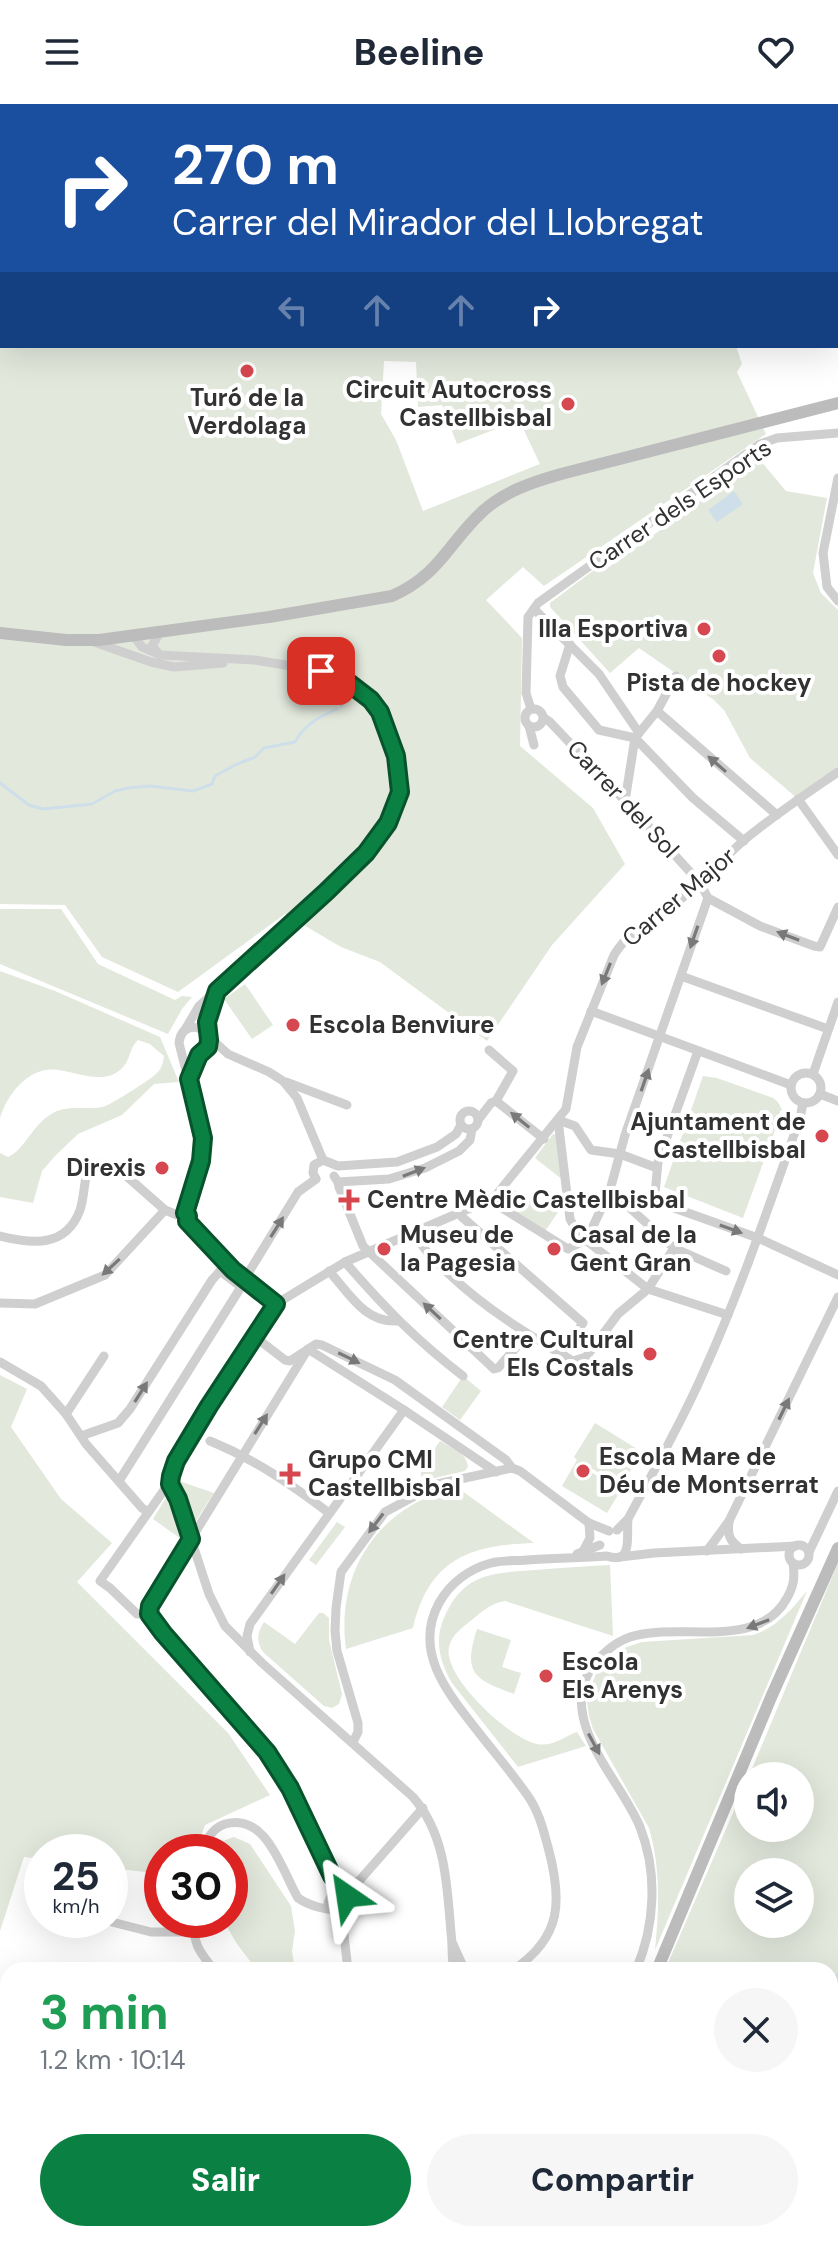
<!DOCTYPE html>
<html lang="es">
<meta charset="utf-8">
<style>
body{margin:0;font-family:"DM Sans",sans-serif;background:#f6f6f7;color:#1f2937;height:100vh;display:flex;flex-direction:column;font-size:30px;white-space:nowrap}
*{box-sizing:border-box;margin:0}
p{font-size:26px;color:#747a83}
.icon{flex:none;width:44px;height:44px;fill:none;stroke:currentColor;stroke-width:2;stroke-linecap:round;stroke-linejoin:round}
.map{position:relative;flex:1;overflow:hidden}
.sheet{position:absolute;left:0px;top:1858px;width:838px;height:280px;display:flex;flex-direction:column;background:#fff;border-radius:24px 24px 0 0;box-shadow:0 8px 32px #0002}
.sheet>*{flex:none}
.hud{position:absolute;left:0px;top:0px;width:838px;height:244px;box-shadow:0 8px 32px #0002;background:#1a4fa0;color:#fff;overflow:hidden}
.fabs{position:absolute;left:734px;top:1658px;display:grid;gap:16px}
.fabs a{display:grid;place-items:center;width:80px;height:80px;border-radius:50%;background:#fff;box-shadow:0 8px 32px #0002;font-size:40px}
.speed{position:absolute;left:24px;top:1730px;display:flex;gap:16px;font-size:40px;font-weight:700;text-align:center}
.speed>*{display:grid;place-content:center;width:104px;height:104px;border-radius:50%;background:#fff;box-shadow:0 8px 32px #0002;line-height:1}
.speed small{font-size:20px;font-weight:400}
.speed .limit{border:12px solid #d22;background:#fff;color:#111}
.pin{position:absolute;display:grid;place-items:center;width:68px;height:68px;color:#fff;margin:-34px;border-radius:16px;box-shadow:0 4px 12px #0006}
.me{position:absolute;width:88px;margin:-44px;rotate:328deg;stroke-linejoin:round;filter:drop-shadow(0 0 6px #0008)}
.turn{display:flex;align-items:center;gap:28px;height:168px;padding:0 40px;font-size:36px}
.turn .icon{width:104px;height:104px;stroke-width:2.5}
.turn b{display:block;font-size:56px;line-height:68px}
.lanes{display:flex;align-items:center;height:76px;padding:0 40px;background:#0003;justify-content:center;gap:40px;direction:ltr}
.lanes .off{opacity:.35}
.round{display:grid;place-items:center;flex:none;width:84px;height:84px;border-radius:42px;background:#f6f6f7}
.head{display:flex;align-items:center;justify-content:space-between;height:136px;padding:0 40px}
h1{font-size:48px;font-weight:800;line-height:60px;color:#1e9e55}
.button{display:flex;gap:16px;margin-top:auto;padding:16px 40px}
.button a{flex:1;height:92px;border-radius:48px;background:#0b8043;color:#fff;font-size:32px;font-weight:800;line-height:92px;text-align:center}
.button a+a{background:#f6f6f7;color:#1f2937}
header{display:flex;justify-content:space-between;align-items:center;height:104px;padding:0 40px;background:#fff;font-size:36px;font-weight:800}
.map>svg:first-child{display:block}
.green{fill:#e2e8dc;fill-rule:evenodd}
.water{fill:#cedfe9}
.lines{fill:none;stroke-linecap:round;stroke-linejoin:round}
.stream{stroke:#cedfe9;stroke-width:3}
.street{stroke:#cfcfcf;stroke-width:9}
.secondary{stroke:#bcbcbc;stroke-width:12}
.oneway{fill:#797979}
.route-casing{stroke:#07532c;stroke-width:20}
.route{stroke:#0b8043;stroke-width:14}
.poi-dot{fill:#d74750;stroke:#fff;stroke-width:3}
.labels{text-anchor:middle;stroke-width:8;stroke-linejoin:round;paint-order:stroke}
.poi-label{font-size:24px;font-weight:bold;fill:#323232;stroke:#fff;text-anchor:start}
.street-label{font-size:24px;fill:#323232;stroke:#fff}
</style>
<header><svg class="icon" aria-label="menu" viewBox="0 0 24 24"><path d="M4 6h16M4 12h16M4 18h16"/></svg>Beeline<svg class="icon" aria-label="heart" viewBox="0 0 24 24"><path d="M12 20l-8-8c-3-5 5-10 8-4 3-6 11-1 8 4z"/></svg></header>
<div class="map">
<svg width="838" height="2138" viewBox="0 0 838 2138">
<rect width="100%" height="100%" fill="#fff"/>
<!-- green -->
<g class="green">
<path d="M0 0H838V11L836 13V2H2V242H736L742 260 737 268 766 330 544 482 523 463 486 496 522 534 520 642 593 704 625 760 552 841 487 937 380 858 341 843 285 810 178 888 102 853 65 801 0 800ZM384 257 416 258 418 303 442 301 457 340 519 316 540 360 423 407 396 336 381 310Z"/>
<polygon points="759,355 786,387 827,394 813,469 821,489 838,506 838,668 798,695 750,654 724,606 714,596 639,544 610,569 550,503 550,499 602,460 609,463"/>
<polygon points="0,805 61,805 98,860 175,896 182,892 192,893 182,905 168,930 0,860"/>
<path d="M0 867 55 887 160 933 179 978 154 980 122 1011 78 1030 55 1052 42 1067 33 1099 0 1093V1049L8 1053C26 1045 32 1020 53 1009 68 1001 87 1006 103 1003 110 1001 152 975 157 969 162 964 163 959 164 952L150 940 138 936C127 946 132 961 114 970 97 978 75 968 58 966 29 962 8 989 0 1014Z"/>
<polygon points="245,880 273,921 252,935 224,895"/>
<polygon points="703,972 717,974 773,994 778,998 782,1006 780,1007 779,1015 743,1114 664,1083"/>
<polygon points="553,1030 557,1031 563,1076 535,1054"/>
<polygon points="510,1084 558,1108 542,1132 494,1103"/>
<polygon points="0,1271 27,1285 11,1323 61,1395 112,1439 77,1478 228,1629 270,1691 205,1721 195,1748 162,1748 162,1770 110,1764 110,1748 42,1748 42,1755 24,1753 0,1827"/>
<polygon points="463,1272 481,1287 460,1316 442,1303"/>
<polygon points="595,1319 642,1348 621,1382 581,1358 579,1361 621,1386 607,1409 562,1382 577,1356 574,1353"/>
<path d="M440 1337C451 1344 468 1350 468 1363L465 1367 426 1376 421 1372V1365Z"/>
<polygon points="179,1377 214,1389 193,1421 190,1417"/>
<path d="M458 1384 534 1439C470 1441 429 1455 413 1524L346 1545C338 1487 360 1432 412 1401 427 1393 441 1386 458 1384Z"/>
<polygon points="170,1391 173,1393 186,1432 184,1437 153,1415 167,1392"/>
<polygon points="337,1418 345,1423 316,1461 309,1456"/>
<path d="M838 1459V2138H557L559 2130H830V1866H665L748 1674V1724H800V1672H749ZM748 1768H800V1820H748Z"/>
<path d="M610 1461 613 1532 505 1497C491 1499 483 1507 473 1515 463 1523 452 1530 449 1543 442 1572 510 1635 537 1640 553 1643 563 1633 577 1628L586 1642 518 1663 452 1579C440 1559 434 1536 444 1514 463 1469 492 1469 535 1466 560 1464 585 1462 610 1461Z"/>
<path d="M807 1487 655 1846C659 1805 661 1765 649 1724L593 1625 589 1612 587 1597 591 1582 598 1565 621 1545 642 1538 753 1531C777 1523 791 1506 807 1487Z"/>
<path d="M319 1509H323L329 1514V1536L342 1590 339 1600 332 1604 324 1602 263 1548C256 1537 257 1529 264 1518L295 1540Z"/>
<path d="M477 1525 511 1536 502 1563 521 1569 514 1590C473 1575 463 1569 477 1525Z"/>
<polygon points="234,1733 250,1740 291,1802 295,1827 292,1847 295,1866 257,1866 237,1840 223,1816 230,1816 230,1748 215,1748 223,1737"/>
<polygon points="0,1884 8,1888 8,2010 0,2014"/>
<polygon points="164,2130 248,2130 249,2134 238,2138 165,2138"/>
<polygon points="334,2130 534,2130 531,2138 345,2138"/>
</g>
<!-- water -->
<polygon class="water" points="734,387 743,400 717,418 708,406"/>
<g class="lines">
<!-- stream -->
<g class="stream">
<polyline points="341,602 349,594"/>
<path d="M0 679 29 701 43 705 92 700 115 687 128 684 150 682 193 687 212 680 215 672 235 661 255 653 264 644 295 638C305 620 319 613 337 605"/>
<polyline points="830,1879 838,1871"/>
<polyline points="830,2107 838,2125"/>
</g>
<!-- street -->
<g class="street">
<polyline points="838,374 823,449 827,483 838,497"/>
<polyline points="534,505 599,570 639,629"/>
<polyline points="133,531 142,543 160,551 255,556 321,567 349,579 371,596 380,608 396,652 400,688 388,719 366,749 326,788 199,902 186,924"/>
<polyline points="94,538 151,558 174,563 223,559"/>
<polyline points="570,540 560,572 563,583 599,626 635,634"/>
<polyline points="160,551 152,542 160,528"/>
<circle cx="534" cy="614" r="9"/>
<polyline points="531,605 526,589 528,513 538,499 760,340 777,334 838,329"/>
<polyline points="657,607 777,711"/>
<polyline points="544,614 550,618 644,717 700,779 708,794 760,822 814,842 820,843 838,803"/>
<polyline points="529,622 534,641"/>
<polyline points="635,634 693,694 744,737"/>
<polyline points="798,695 838,751"/>
<polyline points="625,697 635,634 657,607 676,572"/>
<polyline points="681,872 828,925"/>
<polyline points="591,907 791,981"/>
<polyline points="207,931 228,950 269,968 283,977 297,994 323,1056"/>
<polyline points="698,947 658,1058 655,1090 663,1100 758,1134 838,1171"/>
<circle cx="806" cy="984" r="15"/>
<polyline points="813,970 838,898"/>
<polyline points="189,975 199,951 208,943 207,918 216,890"/>
<polyline points="286,978 347,1001"/>
<polyline points="820,990 838,997"/>
<polyline points="496,997 544,1035"/>
<circle cx="469" cy="1016" r="9"/>
<polyline points="478,1016 491,999 496,997 513,967 489,946"/>
<polyline points="558,1016 570,1115 578,1130 648,1185 728,1211"/>
<polyline points="558,1016 575,1022 591,1046 620,1050 657,1064"/>
<polyline points="323,1056 338,1062 397,1058 437,1043 456,1030 461,1021"/>
<polyline points="334,1072 338,1078 339,1083 363,1142 494,1265 498,1264 528,1230"/>
<polyline points="316,1075 313,1069 314,1061 323,1056"/>
<polyline points="338,1078 389,1075 425,1064 459,1047 470,1036 472,1025"/>
<polyline points="610,1086 674,1144 726,1167"/>
<polyline points="489,1096 568,1145 587,1135"/>
<path d="M185 1109 201 1057 203 1034 179 939C181 922 195 919 207 929"/>
<polyline points="185,1109 190,1121 233,1166 276,1200"/>
<polyline points="462,1113 583,1219 561,1250"/>
<path d="M0 1132C32 1140 66 1144 80 1106 84 1094 84 1080 87 1068L98 1060 115 1062 165 1106 177 1111"/>
<path d="M417 1133C425 1148 437 1159 450 1171 487 1206 529 1231 573 1257L586 1253 618 1210 648 1185 674 1144"/>
<polyline points="587,1135 610,1086 625,1031 708,794"/>
<path d="M345 1158C384 1203 416 1236 463 1272"/>
<path d="M329 1167C349 1189 365 1219 397 1217"/>
<polyline points="244,1176 298,1088 316,1075"/>
<polyline points="0,1199 35,1200 105,1171 165,1106"/>
<polyline points="254,1232 285,1256 290,1257 316,1240 322,1241 395,1276 506,1356 512,1364 520,1367 589,1419 609,1427"/>
<polyline points="0,1258 41,1282 66,1310 86,1340 142,1404 148,1408"/>
<polyline points="66,1310 104,1252"/>
<polyline points="81,1332 118,1319 130,1305 212,1176 220,1167 241,1183 119,1377"/>
<path d="M210 1337C254 1355 291 1380 329 1409"/>
<path d="M729 1418C727 1432 730 1437 741 1445"/>
<polyline points="617,1426 628,1415"/>
<circle cx="799" cy="1451" r="10"/>
<polyline points="707,1447 729,1417 838,1193"/>
<polyline points="809,1448 838,1387"/>
<polyline points="582,1449 590,1434 589,1419"/>
<polyline points="577,1450 600,1441"/>
<polyline points="620,1453 654,1449 796,1442"/>
<polyline points="149,1510 137,1510 110,1484 100,1477 164,1386 170,1380"/>
<polyline points="250,1548 247,1532 250,1520 404,1306"/>
<polyline points="353,1638 358,1628 358,1619 337,1547 335,1527 336,1504 341,1468 385,1408 437,1380 512,1364"/>
<path d="M203 1748C205 1736 213 1724 225 1720 267 1708 282 1767 298 1794 308 1801 329 1808 341 1805"/>
<polyline points="31,1784 42,1789"/>
<polyline points="341,1805 347,1792 346,1788 332,1772 290,1684 267,1648 163,1529 149,1510 150,1502 308,1245 404,1306 496,1368"/>
<polyline points="341,1805 348,1866"/>
<polyline points="332,1806 328,1799 334,1786 359,1777 423,1704"/>
<polyline points="104,1816 151,1828 193,1828"/>
<path d="M195 1816C192 1840 200 1848 214 1866"/>
<polyline points="453,1840 462,1860 468,1866"/>
<path d="M454 1866C451 1853 453 1842 451 1829 447 1781 446 1731 413 1693L262 1559 225 1522 209 1490 178 1395 170 1377 176 1357 209 1302 276 1200 345 1158 489 1096 497 1090 566 1005 577 943 614 851C632 822 655 817 680 796 702 778 721 757 743 737 773 712 806 690 838 668"/>
<path d="M513 1866C563 1833 562 1795 548 1743 543 1725 539 1708 528 1692 512 1669 493 1647 476 1625 447 1588 413 1547 439 1499 450 1479 469 1465 491 1459 503 1456 515 1457 527 1456 554 1454 580 1454 607 1452 634 1461 626 1431 628 1415 654 1366 682 1318 704 1267 741 1185 770 1099 800 1014L803 999"/>
<path d="M636 1866C655 1822 658 1769 640 1723 622 1678 560 1620 589 1568 598 1553 613 1539 630 1533 679 1517 758 1548 787 1494 794 1482 795 1473 793 1459"/>
<polyline points="0,2032 8,2030"/>
<polyline points="149,2130 150,2138"/>
<polyline points="301,2130 317,2138"/>
<polyline points="464,2130 467,2138"/>
<polyline points="0,2132 12,2130"/>
</g>
<!-- secondary -->
<g class="secondary">
<path d="M0 529 66 536H99L269 513 392 492C440 471 448 439 483 407 505 387 533 378 561 370L838 299"/>
<polyline points="657,1866 772,1591 838,1444"/>
<polyline points="547,2138 550,2130"/>
</g>
</g>
<!-- one-way arrows -->
<defs><path id="oneway-solid" d="M-6-.8H1V-3.2L6.5 0L1 3.2V.8H-6Z" transform="scale(2)"/></defs>
<g class="oneway">
<use href="#oneway-solid" transform="translate(717 660) rotate(-139)"/>
<use href="#oneway-solid" transform="translate(788 832) rotate(-159)"/>
<use href="#oneway-solid" transform="translate(694 833) rotate(109)"/>
<use href="#oneway-solid" transform="translate(606 870) rotate(112)"/>
<use href="#oneway-solid" transform="translate(645 976) rotate(-71)"/>
<use href="#oneway-solid" transform="translate(520 1016) rotate(-141)"/>
<use href="#oneway-solid" transform="translate(414 1068) rotate(-21)"/>
<use href="#oneway-solid" transform="translate(277 1123) rotate(-58)"/>
<use href="#oneway-solid" transform="translate(731 1125) rotate(20)"/>
<use href="#oneway-solid" transform="translate(111 1163) rotate(137)"/>
<use href="#oneway-solid" transform="translate(432 1207) rotate(-137)"/>
<use href="#oneway-solid" transform="translate(349 1254) rotate(26)"/>
<use href="#oneway-solid" transform="translate(141 1288) rotate(-58)"/>
<use href="#oneway-solid" transform="translate(784 1305) rotate(-64)"/>
<use href="#oneway-solid" transform="translate(261 1320) rotate(-58)"/>
<use href="#oneway-solid" transform="translate(376 1419) rotate(127)"/>
<use href="#oneway-solid" transform="translate(278 1480) rotate(-55)"/>
<use href="#oneway-solid" transform="translate(758 1520) rotate(159)"/>
<use href="#oneway-solid" transform="translate(594 1640) rotate(62)"/>
</g>
<g class="lines">
<defs>
<polyline id="route" points="321,567 349,579 371,596 380,608 396,652 400,688 388,719 366,749 326,788 217,887 207,918 209,936 208,943 199,951 189,975 203,1034 201,1057 185,1109 188,1112 187,1117 233,1166 276,1200 209,1302 176,1357 171,1372 170,1380 178,1395 191,1435 150,1502 149,1510 163,1529 267,1648 290,1684 332,1772 345,1786 347,1792"/>
</defs>
<!-- route casing -->
<use href="#route" class="route-casing"/>
<!-- route -->
<use href="#route" class="route"/>
</g>
<!-- markers -->
<g class="poi-dot">
<circle cx="247" cy="267" r="8"/>
<circle cx="568" cy="300" r="8"/>
<circle cx="704" cy="525" r="8"/>
<circle cx="719" cy="552" r="8"/>
<circle cx="293" cy="921" r="8"/>
<circle cx="822" cy="1032" r="8"/>
<circle cx="162" cy="1064" r="8"/>
<path d="M345 1084h8v8h8v8h-8v8h-8v-8h-8v-8h8z"/>
<circle cx="384" cy="1145" r="8"/>
<circle cx="554" cy="1145" r="8"/>
<circle cx="650" cy="1250" r="8"/>
<circle cx="583" cy="1367" r="8"/>
<path d="M286 1358h8v8h8v8h-8v8h-8v-8h-8v-8h8z"/>
<circle cx="546" cy="1572" r="8"/>
</g>
<g class="labels">
<!-- poi labels -->
<g class="poi-label">
<text x="552" y="294" text-anchor="end">Circuit Autocross<tspan x="552" dy="28">Castellbisbal</tspan></text>
<text x="247" y="302" text-anchor="middle">Turó de la<tspan x="247" dy="28">Verdolaga</tspan></text>
<text x="688" y="533" text-anchor="end">Illa Esportiva</text>
<text x="719" y="587" text-anchor="middle">Pista de hockey</text>
<text x="309" y="929">Escola Benviure</text>
<text x="806" y="1026" text-anchor="end">Ajuntament de<tspan x="806" dy="28">Castellbisbal</tspan></text>
<text x="146" y="1072" text-anchor="end">Direxis</text>
<text x="367" y="1104">Centre Mèdic Castellbisbal</text>
<text x="400" y="1139">Museu de<tspan x="400" dy="28">la Pagesia</tspan></text>
<text x="570" y="1139">Casal de la<tspan x="570" dy="28">Gent Gran</tspan></text>
<text x="634" y="1244" text-anchor="end">Centre Cultural<tspan x="634" dy="28">Els Costals</tspan></text>
<text x="599" y="1361">Escola Mare de<tspan x="599" dy="28">Déu de Montserrat</tspan></text>
<text x="308" y="1364">Grupo CMI<tspan x="308" dy="28">Castellbisbal</tspan></text>
<text x="562" y="1566">Escola<tspan x="562" dy="28">Els Arenys</tspan></text>
</g>
<!-- street labels -->
<g class="street-label">
<text transform="translate(680 401) rotate(-34)" y="8">Carrer dels Esports</text>
<text transform="translate(623 695) rotate(47)" y="8">Carrer del Sol</text>
<text transform="translate(679 793) rotate(-40)" y="8">Carrer Major</text>
</g>
</g>
</svg>
<div class="fabs">
<a><svg class="icon" aria-label="sound" viewBox="0 0 24 24"><path d="M4 9h4l5-4v14l-5-4H4zM17 9q2 3 0 6"/></svg></a>
<a><svg class="icon" aria-label="layers" viewBox="0 0 24 24"><path d="M12 4l9 5-9 5-9-5zM3 14l9 5 9-5"/></svg></a>
</div>
<div class="speed"><div>25<small>km/h</small></div><div class="limit">30</div></div>
<div class="pin" style="left:321px;top:567px;background:#d93025"><svg class="icon" aria-label="arrive" viewBox="0 0 24 24"><path d="M6 21V4h12l-3 4 3 4H6"/></svg></div>
<svg class="me" style="left:347px;top:1792px" viewBox="-20 -20 40 40"><path d="M0-17L14 15 0 8-14 15z" fill="#0b8043" stroke="#fff" stroke-width="4"/></svg>
<div class="hud">
<div class="turn"><svg class="icon" aria-label="right" viewBox="0 0 24 24"><path d="M7 20v-9h11M14 6l5 5-5 5"/></svg><div><b>270 m</b>Carrer del Mirador del Llobregat</div></div>
<div class="lanes"><svg class="icon off" aria-label="left" viewBox="0 0 24 24"><path d="M17 20v-9H6M10 6l-5 5 5 5"/></svg><svg class="icon off" aria-label="ahead" viewBox="0 0 24 24"><path d="M12 20V5M6 11l6-6 6 6"/></svg><svg class="icon off" aria-label="ahead" viewBox="0 0 24 24"><path d="M12 20V5M6 11l6-6 6 6"/></svg><svg class="icon" aria-label="right" viewBox="0 0 24 24"><path d="M7 20v-9h11M14 6l5 5-5 5"/></svg></div>
</div>
<section class="sheet">
<div class="head"><div><h1>3 min</h1><p>1.2 km · 10:14</p></div><a class="round"><svg class="icon" aria-label="close" viewBox="0 0 24 24"><path d="M6 6l12 12M18 6L6 18"/></svg></a></div>
<div class="button"><a>Salir</a><a>Compartir</a></div>
</section>
</div>
